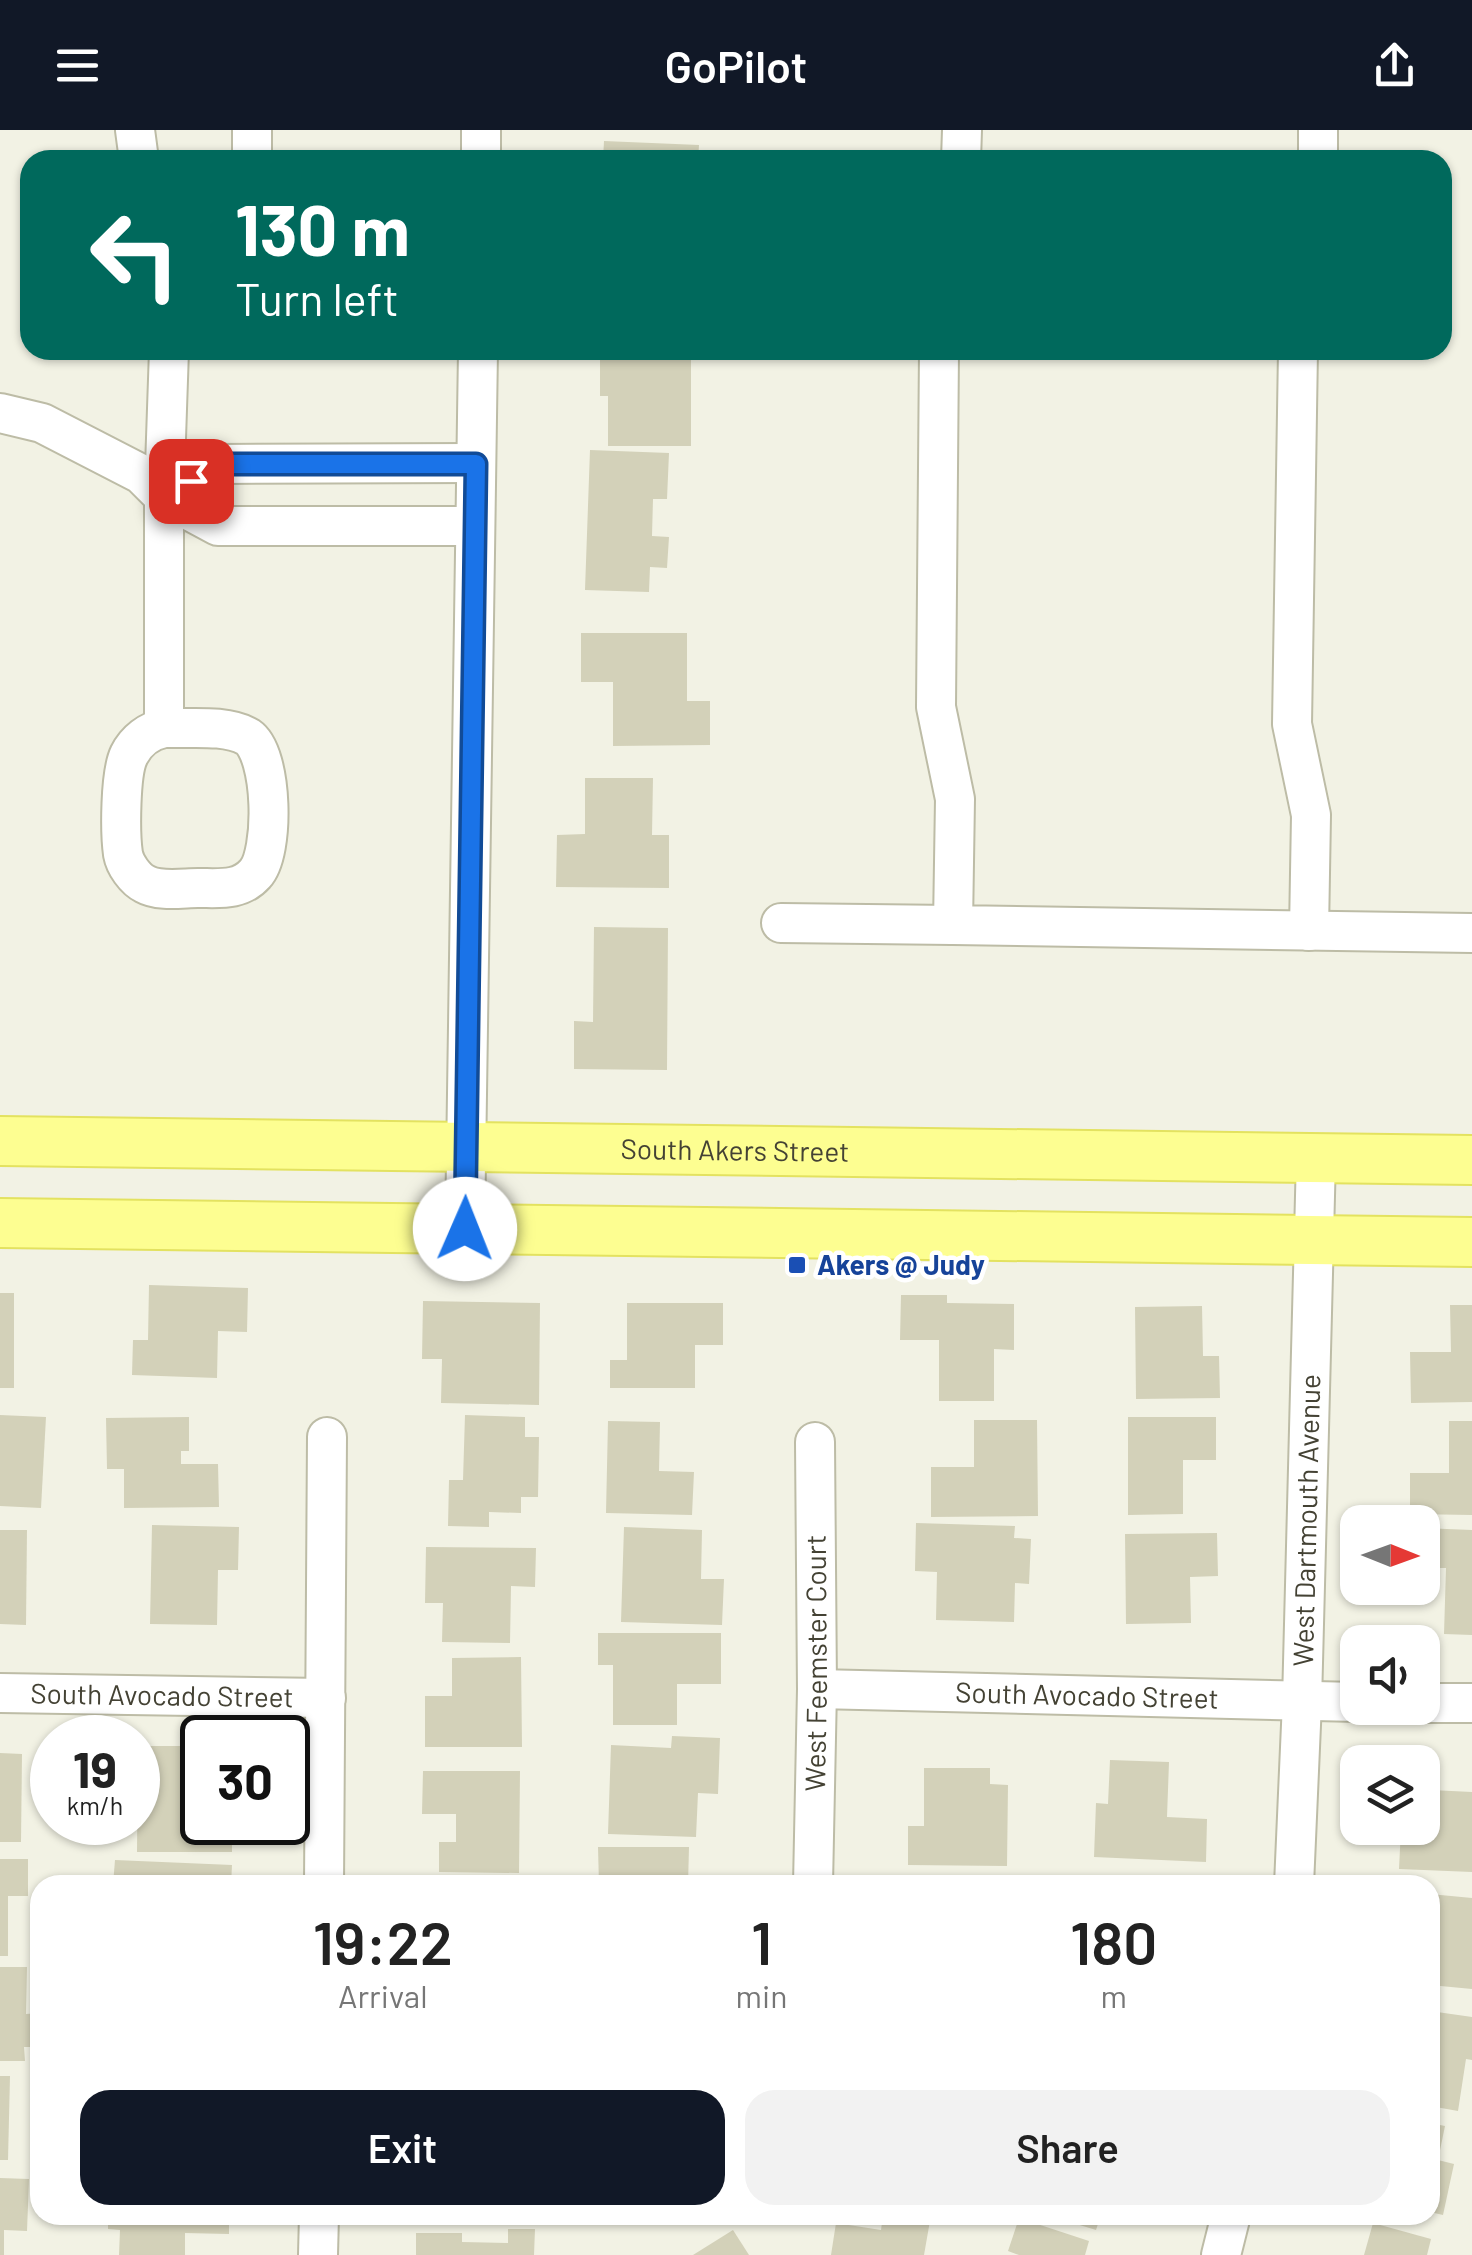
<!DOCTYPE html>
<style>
body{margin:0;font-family:Barlow,sans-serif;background:#f2f2f2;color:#222;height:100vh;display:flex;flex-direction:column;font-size:38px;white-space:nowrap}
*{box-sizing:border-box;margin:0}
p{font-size:32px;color:#767676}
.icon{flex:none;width:55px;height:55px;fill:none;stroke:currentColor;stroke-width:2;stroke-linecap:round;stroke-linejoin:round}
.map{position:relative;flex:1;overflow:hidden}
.side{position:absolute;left:30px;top:1745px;width:1410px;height:350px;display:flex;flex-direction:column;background:#fff;border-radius:30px;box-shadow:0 2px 8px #0004}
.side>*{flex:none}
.hud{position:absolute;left:20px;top:20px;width:1432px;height:210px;border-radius:30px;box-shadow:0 2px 8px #0004;background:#00695c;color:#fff;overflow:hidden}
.needle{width:65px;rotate:91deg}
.controls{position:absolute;left:1340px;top:1375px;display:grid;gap:20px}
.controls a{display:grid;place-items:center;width:100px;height:100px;border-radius:20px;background:#fff;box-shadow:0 2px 8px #0004;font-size:50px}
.speed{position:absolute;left:30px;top:1585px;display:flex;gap:20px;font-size:50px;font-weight:700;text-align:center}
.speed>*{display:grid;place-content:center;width:130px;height:130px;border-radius:50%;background:#fff;box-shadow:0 2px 8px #0004;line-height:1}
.speed small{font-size:25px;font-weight:400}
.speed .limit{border:5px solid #111;border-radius:15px;background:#fff;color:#111}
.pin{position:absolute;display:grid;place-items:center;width:85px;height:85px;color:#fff;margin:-42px;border-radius:20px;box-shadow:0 5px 15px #0006}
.me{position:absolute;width:110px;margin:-55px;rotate:1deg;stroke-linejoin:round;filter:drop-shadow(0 0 8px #0008)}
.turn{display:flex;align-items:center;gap:35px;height:210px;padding:0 50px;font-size:45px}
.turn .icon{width:130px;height:130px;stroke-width:2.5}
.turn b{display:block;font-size:70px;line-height:85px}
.eta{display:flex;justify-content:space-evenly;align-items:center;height:170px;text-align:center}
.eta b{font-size:60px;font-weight:600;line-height:70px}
.primary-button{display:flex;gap:20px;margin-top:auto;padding:20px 50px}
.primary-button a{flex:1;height:115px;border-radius:30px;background:#111827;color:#fff;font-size:40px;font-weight:600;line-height:115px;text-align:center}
.primary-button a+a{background:#f2f2f2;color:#222}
header{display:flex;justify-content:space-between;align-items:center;height:130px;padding:0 50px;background:#111827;color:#fff;font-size:45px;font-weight:600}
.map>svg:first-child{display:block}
.building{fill:#d3d1b9}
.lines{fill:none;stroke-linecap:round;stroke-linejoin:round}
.minor-casing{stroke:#bdbca6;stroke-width:42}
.major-casing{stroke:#e3e260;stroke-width:52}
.minor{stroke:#fff;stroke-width:38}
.major{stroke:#fdfe91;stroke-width:48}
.route-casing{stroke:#114b97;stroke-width:25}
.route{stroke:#1a73e8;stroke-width:18}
.transit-dot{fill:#1a4fb4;stroke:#fff;stroke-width:4}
.labels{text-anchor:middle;stroke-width:9;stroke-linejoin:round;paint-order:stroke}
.street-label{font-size:28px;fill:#444234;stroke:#fff}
.transit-label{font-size:28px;font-weight:bold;fill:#164399;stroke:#fff;text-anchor:start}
</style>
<header><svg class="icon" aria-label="menu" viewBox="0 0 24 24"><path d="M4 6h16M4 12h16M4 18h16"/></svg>GoPilot<svg class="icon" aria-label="share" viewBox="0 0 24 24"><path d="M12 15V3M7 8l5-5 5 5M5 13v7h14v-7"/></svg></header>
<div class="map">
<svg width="1472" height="2125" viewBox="0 0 1472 2125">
<rect width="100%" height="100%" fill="#f2f2e4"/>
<!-- building -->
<g class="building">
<polygon points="604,11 699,15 698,30 603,30"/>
<polygon points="600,220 691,220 691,316 608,316 608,266 600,266"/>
<polygon points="590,320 669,323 667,369 653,369 652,406 669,407 667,438 650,437 649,462 585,460"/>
<polygon points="581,503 687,503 687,571 710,571 710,615 613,616 613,552 581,552"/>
<polygon points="585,648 653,648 652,705 669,705 669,758 556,757 557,705 585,704"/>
<polygon points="594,797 668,798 667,940 574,939 574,891 593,892"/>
<polygon points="149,1155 248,1158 247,1202 218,1201 217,1248 132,1245 133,1210 148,1210"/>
<rect x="0" y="1163" width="14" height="95"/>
<polygon points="901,1165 947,1165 947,1173 1014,1174 1014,1220 994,1219 994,1271 939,1271 939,1210 900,1210"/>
<polygon points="423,1171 540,1173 539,1275 441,1273 442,1229 422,1229"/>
<polygon points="627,1173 723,1173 723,1215 695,1215 695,1258 610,1258 610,1230 627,1230"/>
<polygon points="1450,1175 1472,1175 1472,1272 1411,1273 1410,1222 1451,1222"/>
<polygon points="1202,1176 1203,1226 1219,1226 1220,1268 1136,1269 1135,1177"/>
<polygon points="0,1285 46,1287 41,1378 0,1376"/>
<polygon points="465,1285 525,1287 525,1307 539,1307 538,1367 521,1367 521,1383 489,1382 489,1397 448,1396 449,1350 463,1350"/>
<polygon points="189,1287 189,1321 181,1321 181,1334 218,1334 219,1377 124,1378 124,1339 107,1339 106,1288"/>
<polygon points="1128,1287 1216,1287 1216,1330 1183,1330 1183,1384 1128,1385"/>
<polygon points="974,1290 1037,1290 1038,1386 931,1387 931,1337 974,1337"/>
<polygon points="608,1291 660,1292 659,1341 694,1342 692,1385 606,1383"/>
<polygon points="1449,1291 1472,1291 1472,1385 1410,1384 1410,1343 1449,1343"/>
<polygon points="916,1393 1015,1396 1014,1408 1031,1409 1029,1454 1015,1453 1014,1492 936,1490 937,1442 915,1441"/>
<polygon points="152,1395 239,1397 238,1440 218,1440 217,1495 150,1494"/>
<polygon points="624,1397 702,1400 701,1449 724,1449 722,1495 621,1492"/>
<polygon points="1422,1398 1472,1400 1472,1505 1444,1504 1446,1438 1422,1438"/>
<polygon points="0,1400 27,1400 26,1495 0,1494"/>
<polygon points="1217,1403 1218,1446 1190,1447 1191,1493 1126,1494 1125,1404"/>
<polygon points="426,1417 536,1418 535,1457 511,1456 510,1513 442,1512 443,1473 425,1473"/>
<polygon points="598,1503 721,1503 721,1554 677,1554 677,1595 613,1595 613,1535 598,1535"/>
<polygon points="521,1527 522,1617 425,1617 425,1566 452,1566 452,1528"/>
<polygon points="672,1606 720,1608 718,1664 698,1663 696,1707 608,1704 611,1615 671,1618"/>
<polygon points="138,1616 195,1616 195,1683 202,1683 202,1692 232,1692 232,1722 137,1722"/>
<polygon points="0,1623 22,1624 21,1712 0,1712"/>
<polygon points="1110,1630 1169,1632 1167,1687 1207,1689 1206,1732 1094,1727 1096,1673 1108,1674"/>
<polygon points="924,1638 990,1638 990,1654 1008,1655 1007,1736 908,1735 908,1696 924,1696"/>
<polygon points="423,1641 520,1641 519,1743 439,1742 439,1712 456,1712 456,1684 422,1684"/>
<polygon points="1431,1660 1472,1662 1472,1742 1399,1739 1401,1698 1429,1695"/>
<polygon points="598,1717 689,1717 688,1755 599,1755"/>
<polygon points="0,1729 28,1729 28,1766 8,1766 8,1826 0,1826"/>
<polygon points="115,1730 232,1735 231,1755 113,1755"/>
<polygon points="1430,1764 1472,1768 1472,1859 1430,1855"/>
<polygon points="0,1837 27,1837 26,1884 40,1883 40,1917 24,1917 25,1931 0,1931"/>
<polygon points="1430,1881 1472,1887 1472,1930 1466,1929 1458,1981 1430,1976"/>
<polygon points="0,1946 10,1946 8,2030 0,2030"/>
<polygon points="1430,1993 1445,1996 1438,2030 1454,2034 1443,2085 1430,2082"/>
<polygon points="0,2048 29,2049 27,2101 4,2100 4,2125 0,2125"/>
<polygon points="108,2085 229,2085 229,2104 185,2103 185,2125 119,2125 120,2100 108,2099"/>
<polygon points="449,2085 521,2085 521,2089 449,2088"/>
<polygon points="883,2085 931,2085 924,2125 831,2125 836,2093 881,2100"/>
<polygon points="1047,2085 1101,2085 1096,2100"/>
<polygon points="1019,2088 1089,2111 1085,2125 1019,2125 1008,2121"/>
<polygon points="1373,2093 1431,2109 1427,2125 1364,2125"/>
<polygon points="508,2099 535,2099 534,2125 416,2125 416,2103 462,2103 462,2112 508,2113"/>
<polygon points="733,2100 749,2125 693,2125"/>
</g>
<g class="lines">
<defs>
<g id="minor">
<polyline points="135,0 139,30"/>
<polyline points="252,30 252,0"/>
<polyline points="481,30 481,0"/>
<polyline points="961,30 962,0"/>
<polyline points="1318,30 1318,0"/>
<polyline points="939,220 936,577 955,669 953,795 1472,803"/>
<polyline points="1298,220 1292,594 1311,685 1309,801"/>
<polyline points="0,283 42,293 141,344 164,367 218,396 475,396"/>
<polyline points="164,367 218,334 476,333"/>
<path d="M164 598C189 599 226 594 248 607 273 624 275 723 255 744 240 761 220 758 198 758 183 758 159 762 145 754 135 749 125 735 123 724 120 703 120 643 129 625 136 611 149 601 164 598Z"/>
<polyline points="164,598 164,367 169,220"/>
<polyline points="781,793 953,795"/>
<polyline points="465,1099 478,220"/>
<path id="s1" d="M817 1559 1358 1572"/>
<path id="s2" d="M0 1563 326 1568"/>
<polyline points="1422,1573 1472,1573"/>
<polyline points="324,1755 327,1307"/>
<path id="s3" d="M813 1755 817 1559 815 1312"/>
<path id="s4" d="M1294 1755 1302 1572 1316 1027"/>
<polyline points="318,2125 319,2085"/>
<polyline points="1221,2125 1231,2085"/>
</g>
<g id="major">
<path id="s5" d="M0 1011 1472 1030"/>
<polyline points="0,1093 1472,1112"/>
</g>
</defs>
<!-- minor casing -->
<use href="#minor" class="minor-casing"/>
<!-- major casing -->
<use href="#major" class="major-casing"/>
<!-- minor -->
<use href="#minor" class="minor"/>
<!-- major -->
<use href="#major" class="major"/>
</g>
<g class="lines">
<defs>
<polyline id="route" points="191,351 218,334 476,334 465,1099"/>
</defs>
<!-- route casing -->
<use href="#route" class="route-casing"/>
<!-- route -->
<use href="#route" class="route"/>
</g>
<!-- markers -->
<rect class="transit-dot" x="787" y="1125" width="20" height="20" rx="5"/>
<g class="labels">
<!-- street labels -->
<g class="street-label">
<text dy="10" stroke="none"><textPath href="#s5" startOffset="735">South Akers Street</textPath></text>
<text dy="10" stroke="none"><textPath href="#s4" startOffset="365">West Dartmouth Avenue</textPath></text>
<text dy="10" stroke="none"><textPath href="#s3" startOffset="222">West Feemster Court</textPath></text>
<text dy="10" stroke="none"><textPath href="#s2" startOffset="162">South Avocado Street</textPath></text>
<text dy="10" stroke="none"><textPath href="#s1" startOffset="270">South Avocado Street</textPath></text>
</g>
<!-- transit labels -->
<g class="transit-label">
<text x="817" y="1145">Akers @ Judy</text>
</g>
</g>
</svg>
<div class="controls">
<a><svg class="needle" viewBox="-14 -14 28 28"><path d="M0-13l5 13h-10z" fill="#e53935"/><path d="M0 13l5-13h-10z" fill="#767676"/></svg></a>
<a><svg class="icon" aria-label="sound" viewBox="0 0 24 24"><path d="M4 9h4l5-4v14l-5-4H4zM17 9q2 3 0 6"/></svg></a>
<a><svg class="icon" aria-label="layers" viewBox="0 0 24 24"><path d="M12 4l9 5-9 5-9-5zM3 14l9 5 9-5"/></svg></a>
</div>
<div class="speed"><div>19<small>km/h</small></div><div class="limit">30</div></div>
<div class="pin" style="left:191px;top:351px;background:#d93025"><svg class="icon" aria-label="arrive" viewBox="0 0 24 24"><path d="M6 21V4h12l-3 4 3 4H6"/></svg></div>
<svg class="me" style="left:465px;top:1099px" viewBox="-20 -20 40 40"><circle r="19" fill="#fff"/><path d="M0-13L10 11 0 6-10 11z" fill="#1a73e8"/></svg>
<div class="hud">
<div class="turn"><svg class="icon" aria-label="left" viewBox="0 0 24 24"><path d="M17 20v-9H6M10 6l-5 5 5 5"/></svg><div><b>130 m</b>Turn left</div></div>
</div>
<section class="side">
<div class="eta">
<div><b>19:22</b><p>Arrival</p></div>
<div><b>1</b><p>min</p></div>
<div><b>180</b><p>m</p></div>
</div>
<div class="primary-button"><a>Exit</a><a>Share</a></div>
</section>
</div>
